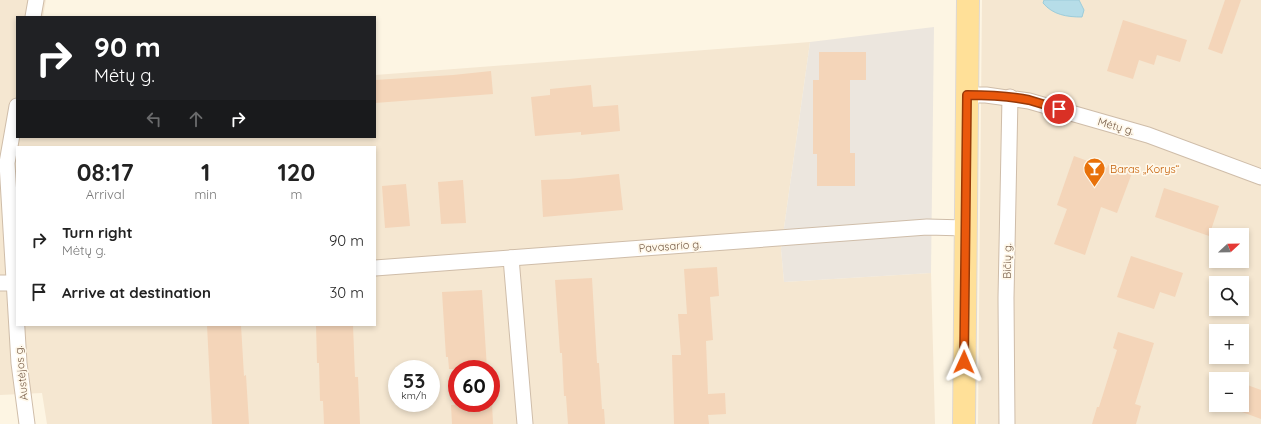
<!DOCTYPE html>
<meta charset="utf-8">
<style>
body{margin:0;font-family:Quicksand,sans-serif;background:#f6f6f6;color:#222;height:100vh;display:flex;flex-direction:column;font-size:15px;white-space:nowrap}
*{box-sizing:border-box;margin:0}
p{font-size:13px;color:#767676}
.icon{flex:none;width:22px;height:22px;fill:none;stroke:currentColor;stroke-width:2;stroke-linecap:round;stroke-linejoin:round}
.map{position:relative;flex:1;overflow:hidden}
.side{position:absolute;left:16px;top:146px;width:360px;height:180px;display:flex;flex-direction:column;background:#fff;border-radius:0px;box-shadow:0 2px 6px #0003}
.side>*{flex:none}
.guide{position:absolute;left:16px;top:16px;width:360px;height:122px;border-radius:0px;box-shadow:0 2px 6px #0003;background:#202124;color:#fff;overflow:hidden}
.needle{width:26px;rotate:68deg}
.fabs{position:absolute;left:1209px;top:228px;display:grid;gap:8px}
.fabs a{display:grid;place-items:center;width:40px;height:40px;border-radius:0px;background:#fff;box-shadow:0 2px 6px #0003;font-size:20px}
.speed{position:absolute;left:388px;top:360px;display:flex;gap:8px;font-size:20px;font-weight:700;text-align:center}
.speed>*{display:grid;place-content:center;width:52px;height:52px;border-radius:50%;background:#fff;box-shadow:0 2px 6px #0003;line-height:1}
.speed small{font-size:10px;font-weight:400}
.speed .limit{border:6px solid #d22;background:#fff;color:#111}
.pin{position:absolute;display:grid;place-items:center;width:34px;height:34px;color:#fff;margin:-17px;border:2px solid #fff;border-radius:50%;box-shadow:0 1px 4px #0007}
.me{position:absolute;width:44px;margin:-22px;rotate:1deg;stroke-linejoin:round;filter:drop-shadow(0 0 3px #0008)}
.turn{display:flex;align-items:center;gap:14px;height:84px;padding:0 12px;font-size:18px}
.turn .icon{width:52px;height:52px;stroke-width:2.5}
.turn b{display:block;font-size:28px;line-height:34px}
.lanes{display:flex;align-items:center;height:38px;padding:0 12px;background:#0003;justify-content:center;gap:20px;direction:ltr}
.lanes .off{opacity:.35}
.eta{display:flex;justify-content:space-evenly;align-items:center;height:68px;text-align:center}
.eta b{font-size:24px;font-weight:800;line-height:28px}
ul{padding:0;list-style:none}
li{display:flex;align-items:center;gap:12px;height:52px;padding:0 12px}
li div{flex:1}
li b{display:block;font-size:15px}
li em{font-style:normal}
.map>svg:first-child{display:block}
.residential{fill:#f5e7d1;fill-rule:evenodd}
.industrial{fill:#ece6de}
.water{fill:#b6dde8;stroke:#9cccda}
.building{fill:#f4d5b9}
.lines{fill:none;stroke-linecap:round;stroke-linejoin:round}
.minor-casing{stroke:#cfbda9;stroke-width:17}
.primary-casing{stroke:#ded8d3;stroke-width:24}
.minor{stroke:#fff;stroke-width:15}
.primary{stroke:#ffe098;stroke-width:22}
.route-casing{stroke:#983908;stroke-width:10}
.route{stroke:#ea580c;stroke-width:7}
.labels{text-anchor:middle;stroke-width:3.5;stroke-linejoin:round;paint-order:stroke}
.street-label{font-size:11px;fill:#765c47;stroke:#fff8ea}
.food-label{font-size:11px;fill:#c56008;stroke:#fff8ea;text-anchor:start}
</style>
<div class="map">
<svg width="1261" height="424" viewBox="0 0 1261 424">
<rect width="100%" height="100%" fill="#fdf5e3"/>
<!-- residential -->
<g class="residential">
<path d="M0 0H46L43 17H17V137H375V75L810 42 781 249 784 282 931 273 935 424H47L42 393 0 395ZM17 147H375V325H17ZM397 369H431V403H397ZM457 369H491V403H457Z"/>
<path d="M982 0H1261V424H978ZM1216 235H1242V261H1216ZM1216 283H1242V309H1216ZM1216 331H1242V357H1216ZM1216 379H1242V405H1216Z"/>
</g>
<!-- industrial -->
<polygon class="industrial" points="934,27 931,273 784,282 781,249 810,42"/>
<!-- water -->
<path class="water" d="M1044 0H1079L1084 10 1082 17C1067 17 1053 15 1043 3Z"/>
<!-- building -->
<g class="building">
<polygon points="1225,0 1241,0 1222,54 1208,49"/>
<polygon points="1123,20 1187,40 1180,62 1157,55 1154,65 1139,60 1133,79 1107,71"/>
<polygon points="819,52 866,52 866,80 850,80 850,153 855,153 855,186 817,186 817,154 813,154 813,80 819,80"/>
<polygon points="491,71 493,94 375,103 375,80 453,75"/>
<polygon points="591,85 593,107 618,105 620,131 581,135 581,132 535,136 531,97 550,95 550,89"/>
<polygon points="1074,156 1107,168 1108,165 1132,173 1117,213 1101,207 1085,255 1054,244 1067,209 1057,205"/>
<polygon points="619,174 623,210 543,217 541,180 569,179"/>
<polygon points="463,180 466,223 441,224 438,182"/>
<polygon points="406,184 410,226 385,228 382,186"/>
<polygon points="1164,188 1219,206 1209,236 1155,217"/>
<polygon points="1131,256 1183,273 1175,297 1160,292 1154,309 1117,297"/>
<polygon points="717,267 719,296 710,297 713,340 706,341 708,394 725,393 726,414 708,415 709,424 674,424 672,355 681,355 678,314 687,314 684,269"/>
<polygon points="592,278 597,363 599,363 602,409 604,409 605,424 568,424 566,396 564,396 562,353 560,353 555,280"/>
<polygon points="482,290 487,369 449,369 448,357 446,357 442,292"/>
<polygon points="207,325 241,325 244,376 246,375 249,424 212,424"/>
<polygon points="316,325 353,325 355,377 358,377 360,424 324,424 323,401 320,401 319,363 317,363"/>
<polygon points="1118,332 1154,343 1135,404 1141,406 1136,424 1092,424 1097,407 1099,407 1117,350 1113,348"/>
<polygon points="1242,383 1261,390 1261,419 1242,412"/>
<polygon points="492,403 493,424 452,424 451,405"/>
</g>
<g class="lines">
<defs>
<g id="minor">
<polyline points="33,17 36,0"/>
<polyline points="967,95 986,95 1029,101 1148,135 1261,177"/>
<polyline points="17,106 7,163 19,363 27,424"/>
<polyline points="511,258 525,424"/>
<polyline points="375,268 927,227 966,228"/>
<polyline points="0,283 17,283"/>
<polyline points="1007,424 1006,298 1010,97"/>
</g>
<polyline id="primary" points="964,424 968,0"/>
</defs>
<!-- minor casing -->
<use href="#minor" class="minor-casing"/>
<!-- primary casing -->
<use href="#primary" class="primary-casing"/>
<!-- minor -->
<use href="#minor" class="minor"/>
<!-- primary -->
<use href="#primary" class="primary"/>
</g>
<g class="lines">
<defs>
<path id="route" d="M964 362 967 95C988 95 1009 96 1029 100 1039 103 1049 106 1059 109"/>
</defs>
<!-- route casing -->
<use href="#route" class="route-casing"/>
<!-- route -->
<use href="#route" class="route"/>
</g>
<!-- icons -->
<defs>
<symbol id="bar-pin" viewBox="-11 -11 22 30"><path d="M0 17L-7.5 6A9.5 9.5 0 1 1 7.5 6Z" fill="#e8710a" stroke="#fff8ea"/><path d="M-6-5H6L.8 .8V4.5H3.5V6h-7V4.5H-.8V.8Z" fill="#fff"/></symbol>
</defs>
<g fill-rule="evenodd">
<use href="#bar-pin" x="1082" y="156" width="25" height="34"/>
</g>
<g class="labels">
<!-- street labels -->
<g class="street-label">
<text transform="translate(1116 126) rotate(16)" y="4">Mėtų g.</text>
<text transform="translate(670 246) rotate(-4)" y="4">Pavasario g.</text>
<text transform="translate(1007 261) rotate(-89)" y="4">Bičių g.</text>
<text transform="translate(21 373) rotate(-96)" y="4">Austėjos g.</text>
</g>
<!-- food labels -->
<g class="food-label">
<text x="1110" y="173">Baras „Korys“</text>
</g>
</g>
</svg>
<div class="fabs">
<a><svg class="needle" viewBox="-14 -14 28 28"><path d="M0-13l5 13h-10z" fill="#e53935"/><path d="M0 13l5-13h-10z" fill="#767676"/></svg></a>
<a><svg class="icon" aria-label="search" viewBox="0 0 24 24"><circle cx="10" cy="10" r="6"/><path d="M15 15l6 6"/></svg></a>
<a>+</a>
<a>−</a>
</div>
<div class="speed"><div>53<small>km/h</small></div><div class="limit">60</div></div>
<div class="pin" style="left:1059px;top:109px;background:#d93025"><svg class="icon" aria-label="arrive" viewBox="0 0 24 24"><path d="M6 21V4h12l-3 4 3 4H6"/></svg></div>
<svg class="me" style="left:964px;top:362px" viewBox="-20 -20 40 40"><path d="M0-17L14 15 0 8-14 15z" fill="#ea580c" stroke="#fff" stroke-width="4"/></svg>
<div class="guide">
<div class="turn"><svg class="icon" aria-label="right" viewBox="0 0 24 24"><path d="M7 20v-9h11M14 6l5 5-5 5"/></svg><div><b>90 m</b>Mėtų g.</div></div>
<div class="lanes"><svg class="icon off" aria-label="left" viewBox="0 0 24 24"><path d="M17 20v-9H6M10 6l-5 5 5 5"/></svg><svg class="icon off" aria-label="ahead" viewBox="0 0 24 24"><path d="M12 20V5M6 11l6-6 6 6"/></svg><svg class="icon" aria-label="right" viewBox="0 0 24 24"><path d="M7 20v-9h11M14 6l5 5-5 5"/></svg></div>
</div>
<section class="side">
<div class="eta">
<div><b>08:17</b><p>Arrival</p></div>
<div><b>1</b><p>min</p></div>
<div><b>120</b><p>m</p></div>
</div>
<ul>
<li><svg class="icon" aria-label="right" viewBox="0 0 24 24"><path d="M7 20v-9h11M14 6l5 5-5 5"/></svg><div><b>Turn right</b><p>Mėtų g.</p></div><em>90 m</em></li>
<li><svg class="icon" aria-label="arrive" viewBox="0 0 24 24"><path d="M6 21V4h12l-3 4 3 4H6"/></svg><div><b>Arrive at destination</b></div><em>30 m</em></li>
</ul>
</section>
</div>
